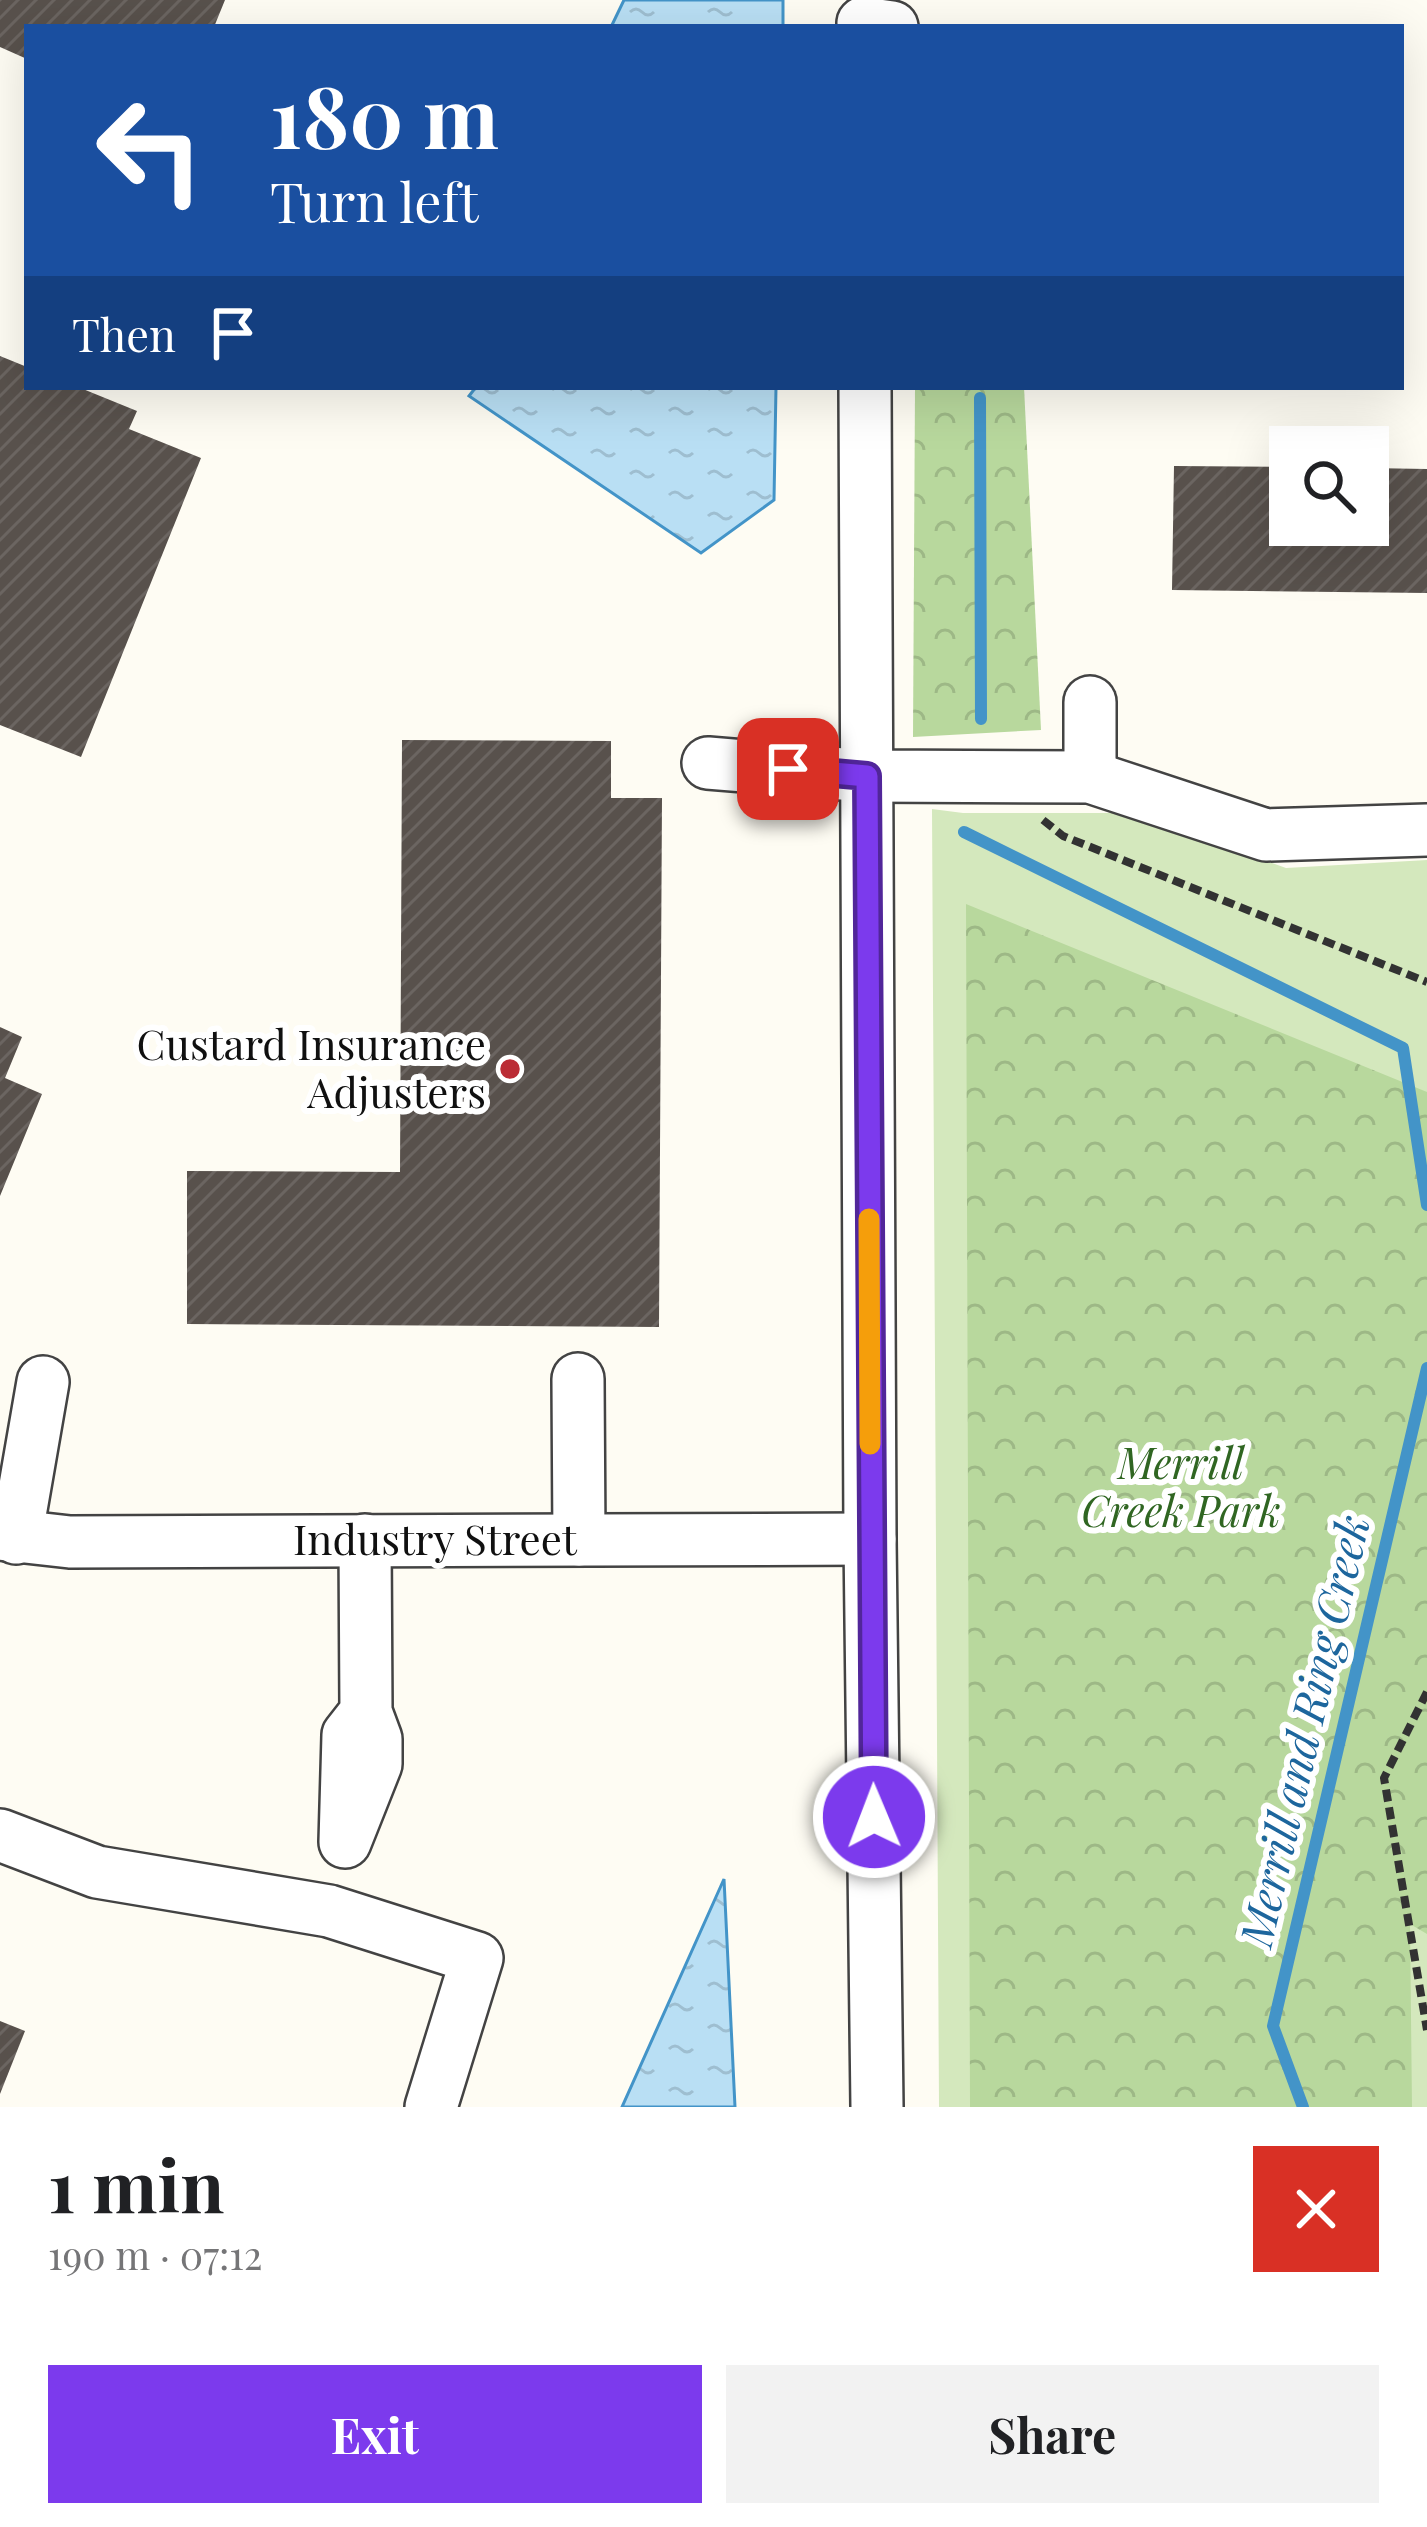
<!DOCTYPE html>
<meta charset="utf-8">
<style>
body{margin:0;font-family:"Playfair Display",serif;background:#f2f2f2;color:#202124;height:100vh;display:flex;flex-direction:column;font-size:45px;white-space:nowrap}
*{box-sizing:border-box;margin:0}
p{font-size:39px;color:#757577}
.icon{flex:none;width:66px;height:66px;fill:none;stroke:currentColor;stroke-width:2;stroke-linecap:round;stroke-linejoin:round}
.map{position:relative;height:2107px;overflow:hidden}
.sheet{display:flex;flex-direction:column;background:#fff;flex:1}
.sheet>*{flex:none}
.banner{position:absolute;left:24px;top:24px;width:1380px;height:366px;border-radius:0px;box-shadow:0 12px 48px #0002;background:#1a4fa0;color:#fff;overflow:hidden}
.buttons{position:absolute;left:1269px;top:426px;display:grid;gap:24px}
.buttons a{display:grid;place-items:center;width:120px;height:120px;border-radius:0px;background:#fff;box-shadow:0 12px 48px #0002;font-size:60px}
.pin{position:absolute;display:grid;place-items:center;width:102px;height:102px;color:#fff;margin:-51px;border-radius:24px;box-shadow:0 6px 18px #0006}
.me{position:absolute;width:132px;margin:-66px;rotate:359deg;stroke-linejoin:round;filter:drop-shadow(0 0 9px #0008)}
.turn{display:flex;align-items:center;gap:42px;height:252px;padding:0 48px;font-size:54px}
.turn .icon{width:156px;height:156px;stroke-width:2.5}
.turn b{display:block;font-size:84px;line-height:102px}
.then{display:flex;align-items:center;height:114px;padding:0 48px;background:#0003;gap:24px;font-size:45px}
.round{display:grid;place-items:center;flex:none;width:126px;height:126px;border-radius:0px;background:#f2f2f2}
.overview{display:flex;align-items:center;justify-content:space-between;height:204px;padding:0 48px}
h1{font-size:72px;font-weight:700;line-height:90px}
.button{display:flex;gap:24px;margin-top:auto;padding:24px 48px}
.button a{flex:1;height:138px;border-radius:0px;background:#7c3aed;color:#fff;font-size:48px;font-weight:700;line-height:138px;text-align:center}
.button a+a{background:#f2f2f2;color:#202124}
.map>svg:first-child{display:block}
.grass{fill:#d4e8bd}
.forest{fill:url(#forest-crowns)}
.water{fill:url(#water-ripples);stroke:#4394c8;stroke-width:3}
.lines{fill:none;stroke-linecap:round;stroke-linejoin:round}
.stream{stroke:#4394c8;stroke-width:12}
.building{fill:url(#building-hatch)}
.minor-casing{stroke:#434343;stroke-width:56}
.path{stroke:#323232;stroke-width:8;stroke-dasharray:12 6;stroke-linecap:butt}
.minor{stroke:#fff;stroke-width:51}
.route-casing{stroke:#51269a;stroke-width:30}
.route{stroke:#7c3aed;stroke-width:21}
.slow{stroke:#f59e0b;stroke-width:21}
.poi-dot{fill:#bb2c35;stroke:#fff;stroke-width:4.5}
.labels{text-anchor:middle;stroke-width:12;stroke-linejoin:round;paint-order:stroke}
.poi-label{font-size:42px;fill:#101010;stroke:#fff;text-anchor:end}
.park-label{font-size:42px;font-style:italic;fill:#306622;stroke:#fff}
.street-label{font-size:42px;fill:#101010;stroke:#fff}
.water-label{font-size:45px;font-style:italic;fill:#1d669d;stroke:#fff}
</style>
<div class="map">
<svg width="1427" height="2107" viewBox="0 0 1427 2107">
<defs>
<pattern id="forest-crowns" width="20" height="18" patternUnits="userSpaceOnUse" patternTransform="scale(3)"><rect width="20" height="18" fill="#b8d89d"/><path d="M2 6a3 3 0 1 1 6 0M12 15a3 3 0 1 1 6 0" fill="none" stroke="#9db886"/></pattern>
<pattern id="water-ripples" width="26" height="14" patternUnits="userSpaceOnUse" patternTransform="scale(3)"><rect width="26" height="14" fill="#b9dff4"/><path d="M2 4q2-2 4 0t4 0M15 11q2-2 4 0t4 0" fill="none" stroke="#9ebed0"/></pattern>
<pattern id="building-hatch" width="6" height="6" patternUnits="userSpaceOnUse" patternTransform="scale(3)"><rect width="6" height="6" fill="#58514c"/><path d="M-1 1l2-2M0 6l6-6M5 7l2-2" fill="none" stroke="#6b6561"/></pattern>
</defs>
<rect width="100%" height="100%" fill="#fefcf3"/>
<!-- grass -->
<polygon class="grass" points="932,809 963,813 1130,813 1286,868 1427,860 1427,2107 939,2107"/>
<!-- forest -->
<g class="forest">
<polygon points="915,387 1024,387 1041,730 913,737"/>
<polygon points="966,904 1427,1092 1427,1934 1410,1924 1412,2107 970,2107"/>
</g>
<!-- water -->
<g class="water">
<polygon points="624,0 783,0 783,27 611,27"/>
<polygon points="476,387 776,387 774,500 701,553 469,396"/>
<polygon points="724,1879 735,2107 622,2107"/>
</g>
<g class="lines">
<!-- stream -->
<g class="stream">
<polyline points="980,398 981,719"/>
<polyline points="964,832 1403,1048 1427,1205"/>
<polyline points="1303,2107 1273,2026 1427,1368"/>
</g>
</g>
<!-- building -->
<g class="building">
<polygon points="0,0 225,0 214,27 27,27 27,59 0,47"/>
<polygon points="0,356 27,367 27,387 78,387 137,411 129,429 201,458 81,757 0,725"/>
<polygon points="1174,466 1290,467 1290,525 1368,525 1368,468 1427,469 1427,593 1172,590"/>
<polygon points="402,740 611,741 611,798 662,798 659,1327 187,1324 187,1171 400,1172"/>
<polygon points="0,1027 22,1037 5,1078 42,1094 0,1196"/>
<polygon points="0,2021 25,2031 0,2094"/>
</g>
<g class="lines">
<defs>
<g id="minor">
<polyline points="863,23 892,27"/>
<polyline points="865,387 870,1539 877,2107"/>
<polyline points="1090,702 1090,777"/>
<polyline points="708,763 867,776 1090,777 1266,835 1427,830"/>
<polyline points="578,1379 579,1540"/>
<polyline points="0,1534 70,1542 870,1539"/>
<polyline points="16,1538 43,1382"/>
<polyline points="365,1540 366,1712 376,1739 376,1764 345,1842 348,1735 366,1712"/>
<polyline points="0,1835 97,1872 329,1911 477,1958 431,2107"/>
</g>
</defs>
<!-- minor casing -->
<use href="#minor" class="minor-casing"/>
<!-- path -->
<g class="path">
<polyline points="1043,820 1063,836 1427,982"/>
<polyline points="1427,1692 1384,1778 1427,2030"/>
</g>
<!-- minor -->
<use href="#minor" class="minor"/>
</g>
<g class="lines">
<defs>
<polyline id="route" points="788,769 867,776 874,1817"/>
</defs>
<!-- route casing -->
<use href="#route" class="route-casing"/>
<!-- route -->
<use href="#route" class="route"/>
<!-- slow -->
<polyline class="slow" points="869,1219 870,1444"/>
</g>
<!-- markers -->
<circle class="poi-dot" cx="510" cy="1069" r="12"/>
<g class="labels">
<!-- poi labels -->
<g class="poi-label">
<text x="486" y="1060">Custard Insurance<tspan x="486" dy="48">Adjusters</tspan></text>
</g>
<!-- park labels -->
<g class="park-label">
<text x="1181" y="1479">Merrill<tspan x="1181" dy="48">Creek Park</tspan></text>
</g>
<!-- street labels -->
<g class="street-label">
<text x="435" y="1555">Industry Street</text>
</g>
<!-- water labels -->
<g class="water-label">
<text transform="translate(1305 1731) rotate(-77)" y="16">Merrill and Ring Creek</text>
</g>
</g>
</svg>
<div class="buttons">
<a><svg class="icon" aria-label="search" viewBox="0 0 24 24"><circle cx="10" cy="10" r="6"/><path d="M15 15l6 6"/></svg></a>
</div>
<div class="pin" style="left:788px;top:769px;background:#d93025"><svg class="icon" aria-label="arrive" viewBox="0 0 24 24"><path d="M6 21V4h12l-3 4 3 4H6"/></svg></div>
<svg class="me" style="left:874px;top:1817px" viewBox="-20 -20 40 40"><circle r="17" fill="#7c3aed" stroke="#fff" stroke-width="3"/><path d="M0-11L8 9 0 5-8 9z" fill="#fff"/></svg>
<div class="banner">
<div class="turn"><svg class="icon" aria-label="left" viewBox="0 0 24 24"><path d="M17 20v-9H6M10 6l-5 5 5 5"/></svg><div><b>180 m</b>Turn left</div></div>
<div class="then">Then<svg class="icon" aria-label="arrive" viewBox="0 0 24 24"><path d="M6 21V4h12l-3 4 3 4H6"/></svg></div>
</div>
</div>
<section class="sheet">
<div class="overview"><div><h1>1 min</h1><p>190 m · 07:12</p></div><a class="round" style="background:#d93025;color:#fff"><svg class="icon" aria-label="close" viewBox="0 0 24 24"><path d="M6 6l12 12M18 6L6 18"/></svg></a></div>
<div class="button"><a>Exit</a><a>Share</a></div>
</section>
